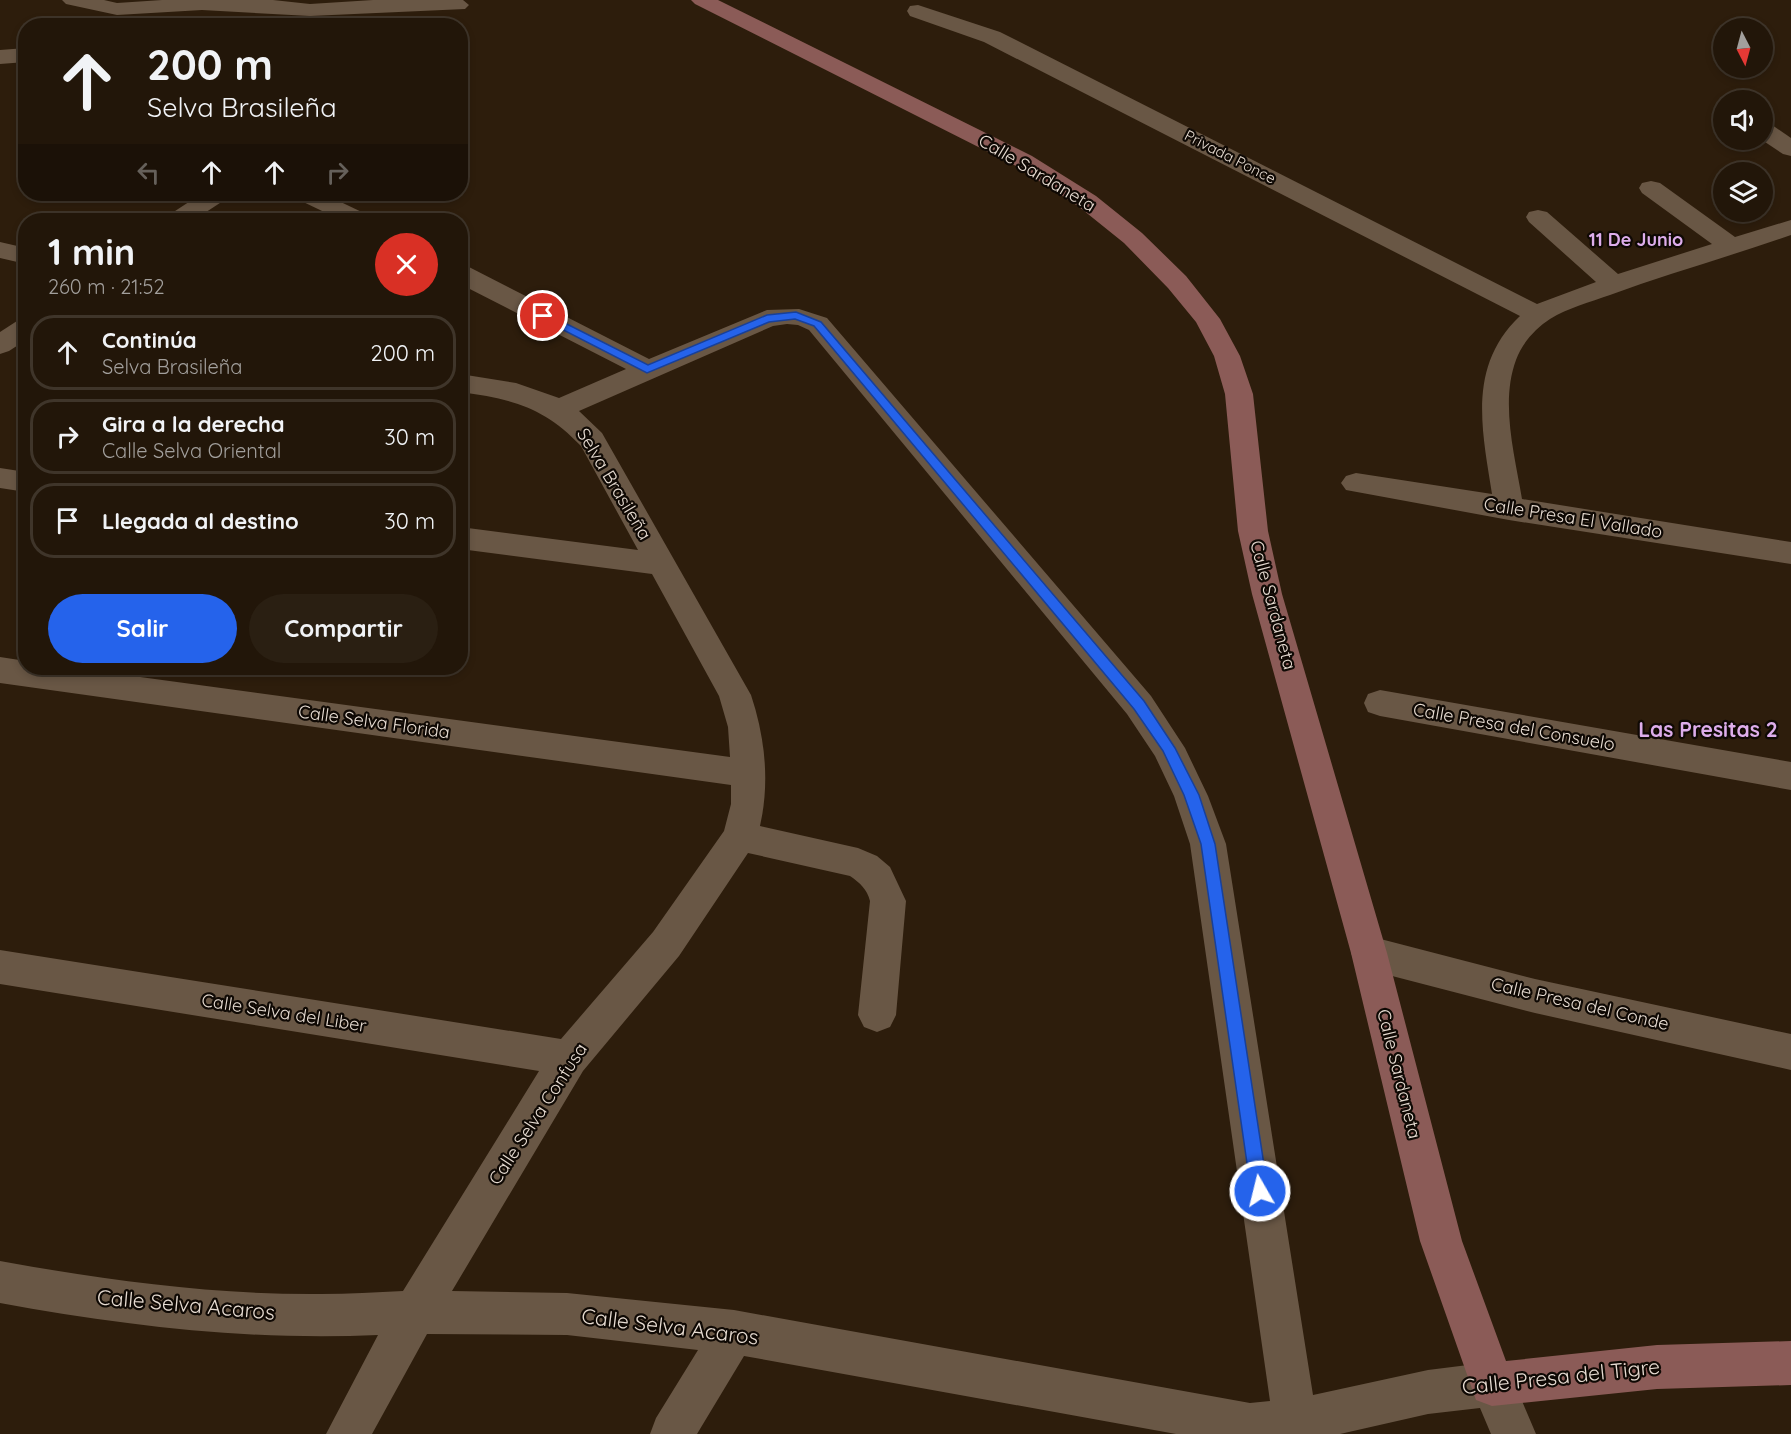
<!DOCTYPE html>
<html lang="es">
<meta charset="utf-8">
<style>
body{margin:0;font-family:Quicksand,sans-serif;background:#2a1f12;color:#f1f3f6;height:100vh;display:flex;flex-direction:column;font-size:22px;white-space:nowrap}
*{box-sizing:border-box;margin:0}
p{font-size:20px;color:#a29f9c}
.icon{flex:none;width:33px;height:33px;fill:none;stroke:currentColor;stroke-width:2;stroke-linecap:round;stroke-linejoin:round}
.map{position:relative;flex:1;overflow:hidden}
.sheet{position:absolute;left:18px;top:213px;width:450px;height:462px;display:flex;flex-direction:column;background:#221609;border-radius:24px;box-shadow:0 3px 9px #0003,0 0 0 2px #3f352a}
.sheet>*{flex:none}
.top-card{position:absolute;left:18px;top:18px;width:450px;height:183px;border-radius:24px;box-shadow:0 3px 9px #0003,0 0 0 2px #3f352a;background:#221609;color:#f1f3f6;overflow:hidden}
.needle{width:39px;rotate:174deg}
.controls{position:absolute;left:1713px;top:18px;display:grid;gap:12px}
.controls a{display:grid;place-items:center;width:60px;height:60px;border-radius:50%;background:#221609;box-shadow:0 3px 9px #0003,0 0 0 2px #3f352a;font-size:30px}
.pin{position:absolute;display:grid;place-items:center;width:51px;height:51px;color:#fff;margin:-26px;border:3px solid #fff;border-radius:50%;box-shadow:0 2px 6px #0007}
.me{position:absolute;width:66px;margin:-33px;rotate:352deg;stroke-linejoin:round;filter:drop-shadow(0 0 4px #0008)}
.turn{display:flex;align-items:center;gap:21px;height:126px;padding:0 30px;font-size:27px}
.turn .icon{width:78px;height:78px;stroke-width:2.5}
.turn b{display:block;font-size:42px;line-height:51px}
.lanes{display:flex;align-items:center;height:57px;padding:0 30px;background:#0003;justify-content:center;gap:30px;direction:ltr}
.lanes .off{opacity:.35}
.round{display:grid;place-items:center;flex:none;width:63px;height:63px;border-radius:32px;background:#2a1f12}
.overview{display:flex;align-items:center;justify-content:space-between;height:102px;padding:0 30px}
h1{font-size:36px;font-weight:800;line-height:45px}
.primary-button{display:flex;gap:12px;margin-top:auto;padding:12px 30px}
.primary-button a{flex:1;height:69px;border-radius:36px;background:#2563eb;color:#fff;font-size:24px;font-weight:800;line-height:69px;text-align:center}
.primary-button a+a{background:#2a1f12;color:#f1f3f6}
ul{padding:0;list-style:none}
li{display:flex;align-items:center;gap:18px;height:75px;margin:0 12px 9px;padding:0 18px;border:3px solid #3f352a;border-radius:24px}
li div{flex:1}
li b{display:block;font-size:22px}
li em{font-style:normal}
.map>svg:first-child{display:block}
.lines{fill:none;stroke-linecap:round;stroke-linejoin:round}
.street{fill:#695745;fill-rule:evenodd}
.secondary{fill:#8b5b57;fill-rule:evenodd}
.route{fill:#2563eb;stroke:#184099;stroke-width:1.5}
.labels{text-anchor:middle;stroke-width:4.5;stroke-linejoin:round;paint-order:stroke}
.far-street-label{font-size:15px;fill:#e7dcd2;stroke:#0f0904}
.street-label{font-size:18px;fill:#e7dcd2;stroke:#0f0904}
.far-quarter-label{font-size:18px;font-weight:bold;fill:#ddadeb;stroke:#0f0904}
.quarter-label{font-size:21px;font-weight:bold;fill:#ddadeb;stroke:#0f0904}
.near-street-label{font-size:21px;fill:#e7dcd2;stroke:#0f0904}
</style>
<div class="map">
<svg width="1791" height="1434" viewBox="0 0 1791 1434">
<rect width="100%" height="100%" fill="#2d1d0c"/>
<g class="lines">
<!-- street -->
<g class="street">
<polygon points="62,0 104,0 117,3 162,0 273,0 310,4 373,0 463,0 469,5 465,9 310,16 202,10 117,15 66,4"/>
<path d="M918 5 1000 32 1537 304 1596 282 1529 222 1526 217 1529 212 1538 210 1547 212 1618 274 1712 244 1642 193 1639 188 1642 183 1651 181 1660 183 1735 237 1791 220V235C1731 256 1670 273 1610 295 1590 302 1568 308 1550 319 1536 328 1522 343 1516 360 1500 403 1515 456 1522 499L1791 542V564L1509 520 1346 490 1341 483 1346 476 1356 473 1492 494C1482 430 1467 366 1520 316L984 42 910 16 907 11 910 6Z"/>
<polygon points="26,48 26,62 0,64 0,50"/>
<polygon points="1762,123 1772,125 1791,138 1791,156 1783,154 1762,140"/>
<polygon points="201,194 229,194 226,199 194,220 166,220 169,215"/>
<polygon points="294,194 324,194 368,215 371,220 341,220 297,199"/>
<polygon points="0,242 26,248 26,264 0,258"/>
<path d="M460 265 469 267 649 359 767 310 799 309 827 318 1151 696 1185 748 1208 796 1226 844 1313 1395 1428 1370 1492 1362 1508 1368 1536 1434H1491L1480 1408 1428 1414 1340 1434H1176L744 1356 697 1434H650L656 1418 698 1350 567 1335 427 1334 372 1434H326L378 1335C252 1341 125 1326 0 1303V1261C105 1280 214 1295 321 1294 349 1294 376 1292 403 1291L539 1071 0 984V950L561 1039 653 932 724 831 731 804V785L0 683V657L26 661V668H74L730 757 728 727 719 696 652 574 460 549V527L638 550 581 446C544 407 512 399 460 392V374L516 383 559 398 626 369 460 284ZM787 324 798 325 809 330 1127 714 1155 756 1174 796 1190 844 1270 1401 1250 1403 734 1310 567 1293 452 1291 583 1071 679 956 748 853 850 876C860 883 867 889 870 901L858 1015 864 1027 877 1032 890 1027 896 1015 906 901 890 867 877 856 858 848 760 826C770 782 765 737 751 695L602 433 579 411 773 326Z"/>
<polygon points="26,319 26,340 9,351 0,354 0,332 17,321"/>
<polygon points="0,468 26,472 26,492 0,488"/>
<polygon points="1380,690 1791,762 1791,790 1380,716 1368,712 1364,703 1368,694"/>
<polygon points="1369,936 1535,979 1791,1034 1791,1070 1535,1013 1369,970 1356,965 1351,953 1356,941"/>
</g>
<!-- secondary -->
<polygon class="secondary" points="691,0 718,0 1032,156 1096,196 1142,233 1186,276 1220,319 1240,356 1253,394 1268,531 1282,594 1387,953 1462,1241 1506,1361 1657,1345 1791,1341 1791,1385 1657,1389 1492,1406 1476,1400 1420,1241 1351,953 1252,594 1238,531 1225,394 1214,356 1196,322 1168,288 1124,243 1078,206 1016,166 695,4"/>
</g>
<!-- route -->
<polygon class="route" points="543,312 648,365 767,315 796,312 821,322 1144,701 1175,748 1199,795 1215,844 1268,1191 1266,1197 1260,1199 1254,1197 1251,1191 1201,844 1184,795 1163,751 1134,709 814,326 795,319 769,322 647,373 540,318 540,313"/>
<g class="labels">
<!-- far-street labels -->
<g class="far-street-label">
<text transform="translate(1230 157) rotate(27)" y="5">Privada Ponce</text>
</g>
<!-- street labels -->
<g class="street-label">
<text transform="translate(1037 173) rotate(31)" y="6">Calle Sardaneta</text>
<text transform="translate(614 484) rotate(59)" y="6">Selva Brasileña</text>
<text transform="translate(1573 518) rotate(9)" y="6">Calle Presa El Vallado</text>
<text transform="translate(1273 605) rotate(75)" y="6">Calle Sardaneta</text>
<text transform="translate(374 722) rotate(8)" y="6">Calle Selva Florida</text>
<text transform="translate(1514 727) rotate(10)" y="6">Calle Presa del Consuelo</text>
<text transform="translate(1580 1004) rotate(13)" y="6">Calle Presa del Conde</text>
<text transform="translate(284 1013) rotate(9)" y="6">Calle Selva del Liber</text>
<text transform="translate(1399 1074) rotate(76)" y="6">Calle Sardaneta</text>
<text transform="translate(538 1114) rotate(-57)" y="6">Calle Selva Confusa</text>
</g>
<!-- far-quarter labels -->
<g class="far-quarter-label">
<text x="1636" y="246">11 De Junio</text>
</g>
<!-- quarter labels -->
<g class="quarter-label">
<text x="1708" y="737">Las Presitas 2</text>
</g>
<!-- near-street labels -->
<g class="near-street-label">
<text transform="translate(186 1305) rotate(5)" y="7">Calle Selva Acaros</text>
<text transform="translate(670 1327) rotate(7)" y="7">Calle Selva Acaros</text>
<text transform="translate(1561 1377) rotate(-6)" y="7">Calle Presa del Tigre</text>
</g>
</g>
</svg>
<div class="controls">
<a><svg class="needle" viewBox="-14 -14 28 28"><path d="M0-13l5 13h-10z" fill="#e53935"/><path d="M0 13l5-13h-10z" fill="#a29f9c"/></svg></a>
<a><svg class="icon" aria-label="sound" viewBox="0 0 24 24"><path d="M4 9h4l5-4v14l-5-4H4zM17 9q2 3 0 6"/></svg></a>
<a><svg class="icon" aria-label="layers" viewBox="0 0 24 24"><path d="M12 4l9 5-9 5-9-5zM3 14l9 5 9-5"/></svg></a>
</div>
<div class="pin" style="left:543px;top:316px;background:#d93025"><svg class="icon" aria-label="arrive" viewBox="0 0 24 24"><path d="M6 21V4h12l-3 4 3 4H6"/></svg></div>
<svg class="me" style="left:1260px;top:1191px" viewBox="-20 -20 40 40"><circle r="17" fill="#2563eb" stroke="#fff" stroke-width="3"/><path d="M0-11L8 9 0 5-8 9z" fill="#fff"/></svg>
<div class="top-card">
<div class="turn"><svg class="icon" aria-label="ahead" viewBox="0 0 24 24"><path d="M12 20V5M6 11l6-6 6 6"/></svg><div><b>200 m</b>Selva Brasileña</div></div>
<div class="lanes"><svg class="icon off" aria-label="left" viewBox="0 0 24 24"><path d="M17 20v-9H6M10 6l-5 5 5 5"/></svg><svg class="icon" aria-label="ahead" viewBox="0 0 24 24"><path d="M12 20V5M6 11l6-6 6 6"/></svg><svg class="icon" aria-label="ahead" viewBox="0 0 24 24"><path d="M12 20V5M6 11l6-6 6 6"/></svg><svg class="icon off" aria-label="right" viewBox="0 0 24 24"><path d="M7 20v-9h11M14 6l5 5-5 5"/></svg></div>
</div>
<section class="sheet">
<div class="overview"><div><h1>1 min</h1><p>260 m · 21:52</p></div><a class="round" style="background:#d93025;color:#fff"><svg class="icon" aria-label="close" viewBox="0 0 24 24"><path d="M6 6l12 12M18 6L6 18"/></svg></a></div>
<ul>
<li><svg class="icon" aria-label="ahead" viewBox="0 0 24 24"><path d="M12 20V5M6 11l6-6 6 6"/></svg><div><b>Continúa</b><p>Selva Brasileña</p></div><em>200 m</em></li>
<li><svg class="icon" aria-label="right" viewBox="0 0 24 24"><path d="M7 20v-9h11M14 6l5 5-5 5"/></svg><div><b>Gira a la derecha</b><p>Calle Selva Oriental</p></div><em>30 m</em></li>
<li><svg class="icon" aria-label="arrive" viewBox="0 0 24 24"><path d="M6 21V4h12l-3 4 3 4H6"/></svg><div><b>Llegada al destino</b></div><em>30 m</em></li>
</ul>
<div class="primary-button"><a>Salir</a><a>Compartir</a></div>
</section>
</div>
